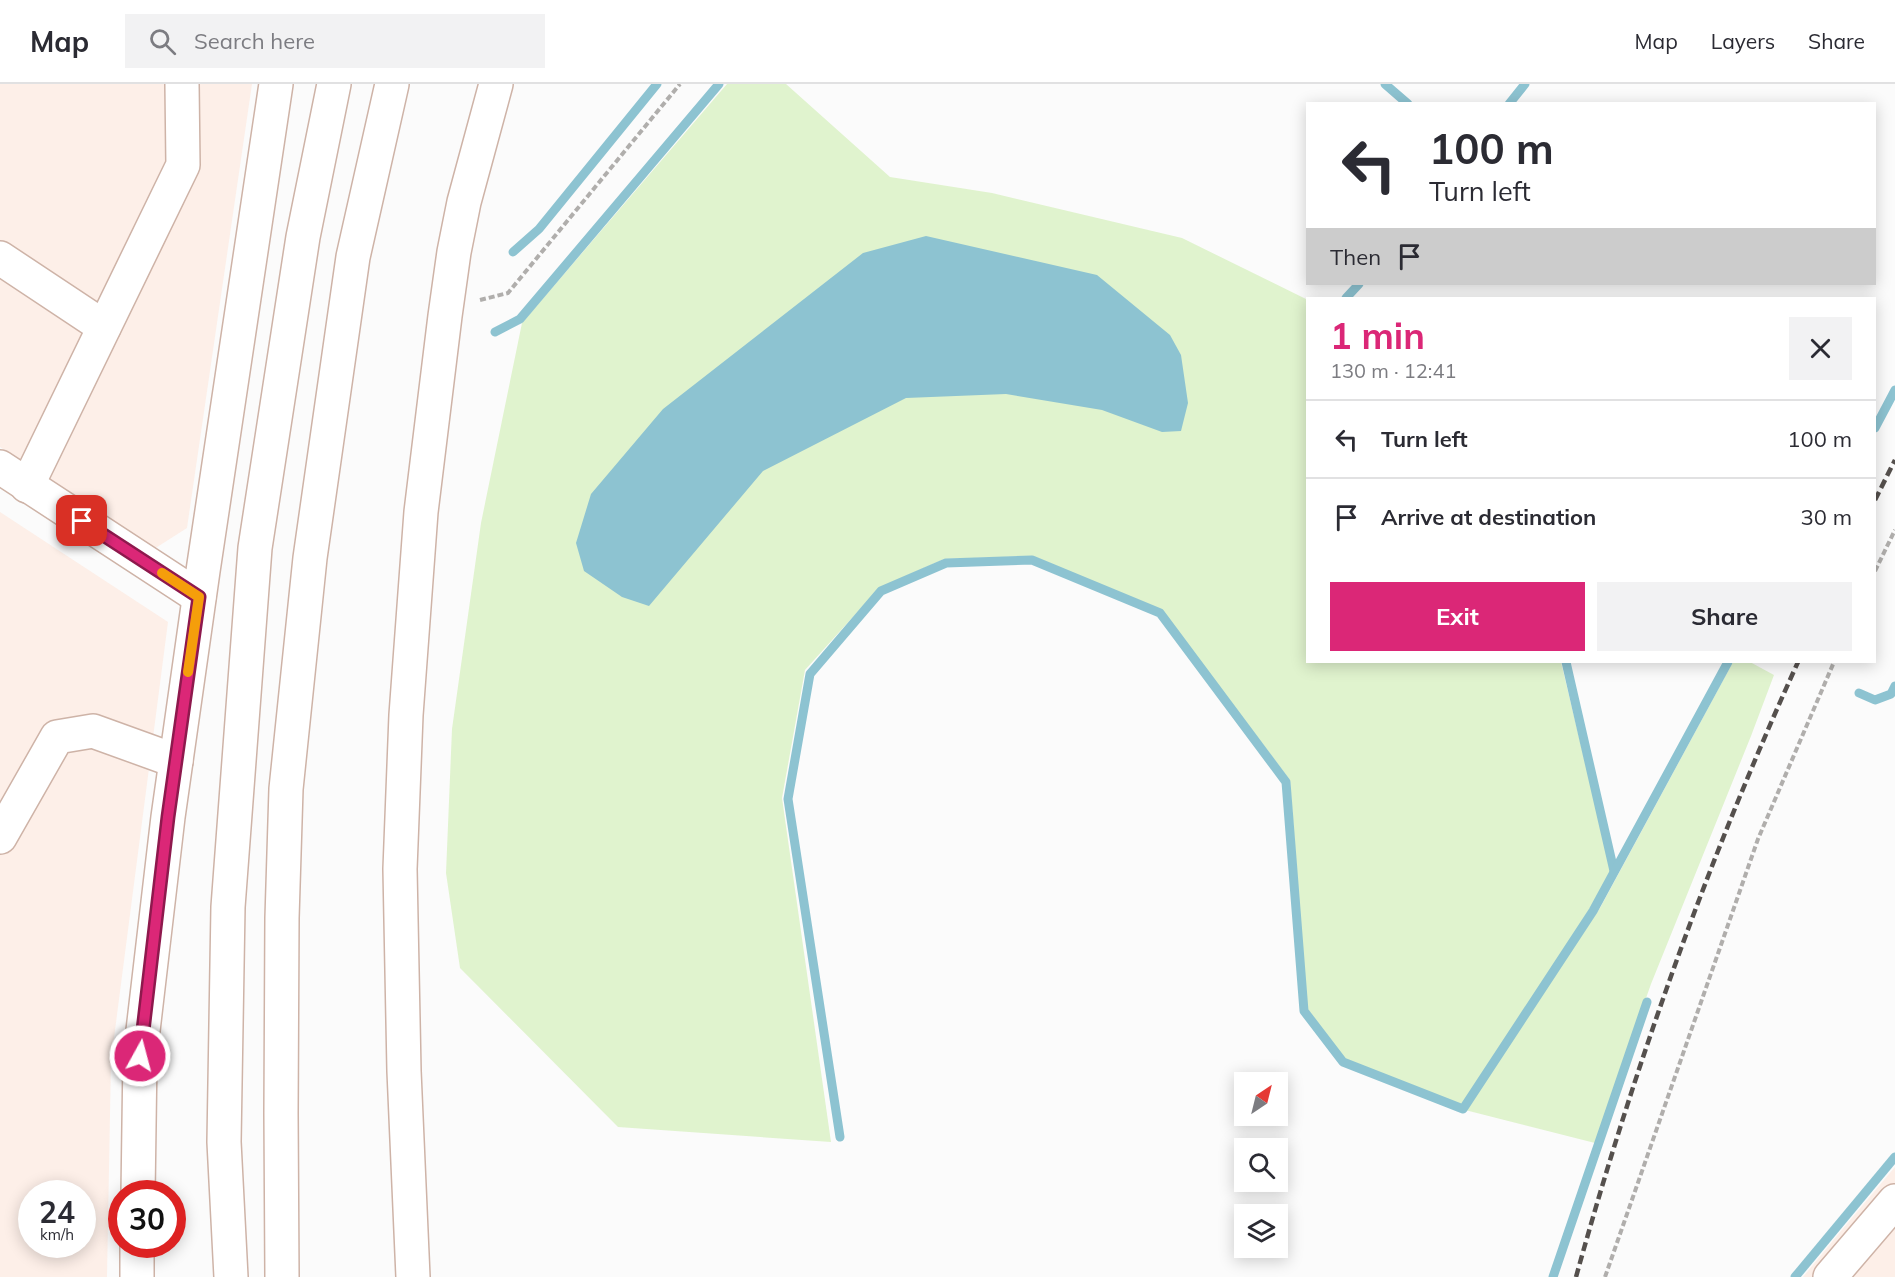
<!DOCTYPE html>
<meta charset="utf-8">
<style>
body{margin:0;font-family:Mulish,sans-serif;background:#f2f2f3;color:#2b2b33;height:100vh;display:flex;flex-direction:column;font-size:22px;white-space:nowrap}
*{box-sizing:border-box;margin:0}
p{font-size:20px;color:#7c7c81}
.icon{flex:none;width:33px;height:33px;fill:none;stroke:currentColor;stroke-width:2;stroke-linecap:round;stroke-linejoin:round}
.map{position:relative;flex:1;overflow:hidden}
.details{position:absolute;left:1306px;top:213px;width:570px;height:366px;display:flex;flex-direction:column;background:#fff;border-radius:0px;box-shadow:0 3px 15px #0003}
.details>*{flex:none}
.banner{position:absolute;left:1306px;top:18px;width:570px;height:183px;border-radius:0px;box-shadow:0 3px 15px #0003;background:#fff;color:#2b2b33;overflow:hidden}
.needle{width:39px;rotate:35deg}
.controls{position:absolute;left:1234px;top:988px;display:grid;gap:12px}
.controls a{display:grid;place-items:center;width:54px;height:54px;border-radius:0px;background:#fff;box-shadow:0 3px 15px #0003;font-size:30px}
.speed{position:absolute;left:18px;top:1096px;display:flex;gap:12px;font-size:30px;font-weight:700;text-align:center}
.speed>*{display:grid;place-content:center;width:78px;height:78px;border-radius:50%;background:#fff;box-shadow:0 3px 15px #0003;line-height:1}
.speed small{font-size:15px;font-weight:400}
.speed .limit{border:9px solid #d22;background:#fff;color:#111}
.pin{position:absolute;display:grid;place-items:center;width:51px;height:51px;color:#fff;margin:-26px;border-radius:12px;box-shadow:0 3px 9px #0006}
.me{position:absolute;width:66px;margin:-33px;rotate:7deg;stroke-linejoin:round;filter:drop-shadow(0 0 4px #0008)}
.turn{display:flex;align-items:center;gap:21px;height:126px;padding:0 24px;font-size:27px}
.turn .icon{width:78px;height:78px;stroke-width:2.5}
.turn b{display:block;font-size:42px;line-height:51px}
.then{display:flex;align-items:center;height:57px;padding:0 24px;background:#0003;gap:12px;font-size:22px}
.round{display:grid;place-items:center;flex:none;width:63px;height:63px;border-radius:0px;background:#f2f2f3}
.overview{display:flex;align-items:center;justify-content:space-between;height:102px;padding:0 24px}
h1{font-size:36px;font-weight:700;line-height:45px;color:#db2777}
.action{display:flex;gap:12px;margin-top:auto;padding:12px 24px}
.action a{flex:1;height:69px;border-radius:0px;background:#db2777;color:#fff;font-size:24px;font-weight:700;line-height:69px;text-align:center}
.action a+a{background:#f2f2f3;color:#2b2b33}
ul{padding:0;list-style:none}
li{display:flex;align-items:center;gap:18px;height:78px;padding:0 24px;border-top:2px solid #e1e1e2}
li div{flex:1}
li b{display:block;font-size:22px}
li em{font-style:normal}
header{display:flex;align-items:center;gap:36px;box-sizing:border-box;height:84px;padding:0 30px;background:#fff;border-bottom:2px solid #e1e1e2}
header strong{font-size:28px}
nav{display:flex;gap:33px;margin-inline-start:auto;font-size:21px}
.search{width:420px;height:54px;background:#f2f2f3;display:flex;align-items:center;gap:15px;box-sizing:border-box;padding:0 21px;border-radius:0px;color:#7c7c81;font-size:22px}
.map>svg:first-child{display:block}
.built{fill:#fdefe8;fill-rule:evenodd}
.green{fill:#e0f3ce}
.water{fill:#8dc3d1}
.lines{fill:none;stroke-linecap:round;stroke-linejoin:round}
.stream{stroke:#8dc3d1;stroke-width:9}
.minor-casing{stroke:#ceb3a7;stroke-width:36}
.highway-casing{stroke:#ceb3a7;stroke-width:36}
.path{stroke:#b0aeac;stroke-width:4;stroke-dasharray:6 3;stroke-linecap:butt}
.minor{stroke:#fff;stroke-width:33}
.highway{stroke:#fff;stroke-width:33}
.rail{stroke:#55504d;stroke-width:4.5;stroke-dasharray:9 4.5;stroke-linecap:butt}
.route-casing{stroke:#8e194d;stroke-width:15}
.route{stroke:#db2777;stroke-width:10}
.slow{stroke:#f59e0b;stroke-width:10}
</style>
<header>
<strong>Map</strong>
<div class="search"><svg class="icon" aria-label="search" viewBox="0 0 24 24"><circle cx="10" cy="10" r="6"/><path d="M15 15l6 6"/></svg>Search here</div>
<nav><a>Map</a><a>Layers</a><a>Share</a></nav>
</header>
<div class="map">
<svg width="1895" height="1193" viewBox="0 0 1895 1193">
<rect width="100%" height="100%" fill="#fbfbfb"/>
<!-- built -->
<g class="built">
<polygon points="0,0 252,0 187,444 154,465 0,363"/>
<path d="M0 428 168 538 111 977 107 1193H0ZM32 1110H82V1161H32Z"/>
<polygon points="1895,1083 1895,1193 1803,1193 1846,1141"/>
</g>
<!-- green -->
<g class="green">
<polygon points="727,0 786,0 890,93 992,109 1182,154 1308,216 1308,578 1561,578 1611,787 1592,821 1463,1022 1345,975 1307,924 1290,696 1162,527 1033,472 944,475 879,504 805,586 782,714 831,1058 618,1043 460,884 446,789 452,645 481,439 522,239"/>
<polygon points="1733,578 1750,578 1774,591 1751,652 1651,900 1595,1059 1465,1026 1600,824"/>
</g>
<!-- water -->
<polygon class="water" points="926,152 1097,191 1170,251 1181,271 1188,319 1181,347 1162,348 1102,326 1006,310 906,314 763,387 649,522 622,513 584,487 576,459 591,410 663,325 863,169"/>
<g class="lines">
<!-- stream -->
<g class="stream">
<polyline points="1385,0 1408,20"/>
<polyline points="1509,20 1525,0"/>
<polyline points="513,168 539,145 657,0"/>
<polyline points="1346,214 1359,200"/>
<polyline points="495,248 520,235 719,0"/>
<polyline points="1875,344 1895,306"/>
<polyline points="1566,578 1614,787"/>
<polyline points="1859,609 1875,616 1891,610 1895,602"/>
<polyline points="840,1053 788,715 810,590 881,507 946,479 1032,476 1160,529 1286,698 1304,927 1343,978 1463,1025 1593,827 1728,578"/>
<polyline points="1553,1193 1647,918"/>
<polyline points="1795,1193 1895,1073"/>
</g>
<defs>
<g id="minor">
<polyline points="0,174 104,243"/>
<polyline points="0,383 199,513"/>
<polyline points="27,402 183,81 182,0"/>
<polyline points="0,753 57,653 93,647 176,677"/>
<polyline points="138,1110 140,972 168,733 203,487 276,0"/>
<polyline points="137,1193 137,1161"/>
<polyline points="413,1193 404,987 400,785 406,631 421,428 445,232 454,168 464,118 496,0"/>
<polyline points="1830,1193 1895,1117"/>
</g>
<g id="highway">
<polyline points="231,1193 224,1058 228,823 255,464 303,153 334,0"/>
<polyline points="282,1193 281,1029 282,834 286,705 310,474 353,173 392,0"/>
</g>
</defs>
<!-- minor casing -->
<use href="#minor" class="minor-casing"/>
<!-- highway casing -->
<use href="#highway" class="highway-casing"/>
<!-- path -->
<g class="path">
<polyline points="480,216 508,209 680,0"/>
<polyline points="1875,487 1895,446"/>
<polyline points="1605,1193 1758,755 1834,578"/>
</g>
<!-- minor -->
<use href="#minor" class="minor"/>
<!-- highway -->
<use href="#highway" class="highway"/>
<!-- rail -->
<g class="rail">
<polyline points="1875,416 1895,376"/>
<path d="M1576 1193C1634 983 1708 776 1798 578"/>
</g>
</g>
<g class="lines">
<defs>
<polyline id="route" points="82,437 199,513 168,733 140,972"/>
</defs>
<!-- route casing -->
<use href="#route" class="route-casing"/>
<!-- route -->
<use href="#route" class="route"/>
<!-- slow -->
<polyline class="slow" points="162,489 199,513 188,588"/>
</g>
</svg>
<div class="controls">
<a><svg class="needle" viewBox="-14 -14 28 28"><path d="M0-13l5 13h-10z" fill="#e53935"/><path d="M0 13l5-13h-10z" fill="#7c7c81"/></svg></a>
<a><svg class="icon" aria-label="search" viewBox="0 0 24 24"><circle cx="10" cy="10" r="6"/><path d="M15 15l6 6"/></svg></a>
<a><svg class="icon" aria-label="layers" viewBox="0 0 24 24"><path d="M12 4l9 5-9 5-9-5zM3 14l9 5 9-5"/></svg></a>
</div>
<div class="speed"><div>24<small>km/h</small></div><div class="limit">30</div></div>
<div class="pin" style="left:82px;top:437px;background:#d93025"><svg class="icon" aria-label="arrive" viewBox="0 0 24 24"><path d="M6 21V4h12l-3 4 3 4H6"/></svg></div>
<svg class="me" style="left:140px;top:972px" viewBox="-20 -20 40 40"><circle r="17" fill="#db2777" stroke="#fff" stroke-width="3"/><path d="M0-11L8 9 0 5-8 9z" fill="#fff"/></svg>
<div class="banner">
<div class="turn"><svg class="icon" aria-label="left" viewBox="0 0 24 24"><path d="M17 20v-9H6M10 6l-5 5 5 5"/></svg><div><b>100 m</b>Turn left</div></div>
<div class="then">Then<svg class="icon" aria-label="arrive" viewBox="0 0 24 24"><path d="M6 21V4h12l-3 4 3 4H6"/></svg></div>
</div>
<section class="details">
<div class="overview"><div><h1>1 min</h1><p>130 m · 12:41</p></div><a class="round"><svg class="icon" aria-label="close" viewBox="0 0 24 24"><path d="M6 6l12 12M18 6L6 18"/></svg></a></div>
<ul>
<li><svg class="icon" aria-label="left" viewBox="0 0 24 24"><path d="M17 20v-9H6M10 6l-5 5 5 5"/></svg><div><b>Turn left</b></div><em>100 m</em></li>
<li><svg class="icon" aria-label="arrive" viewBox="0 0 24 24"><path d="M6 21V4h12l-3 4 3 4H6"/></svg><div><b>Arrive at destination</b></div><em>30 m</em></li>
</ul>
<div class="action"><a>Exit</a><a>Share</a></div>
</section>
</div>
